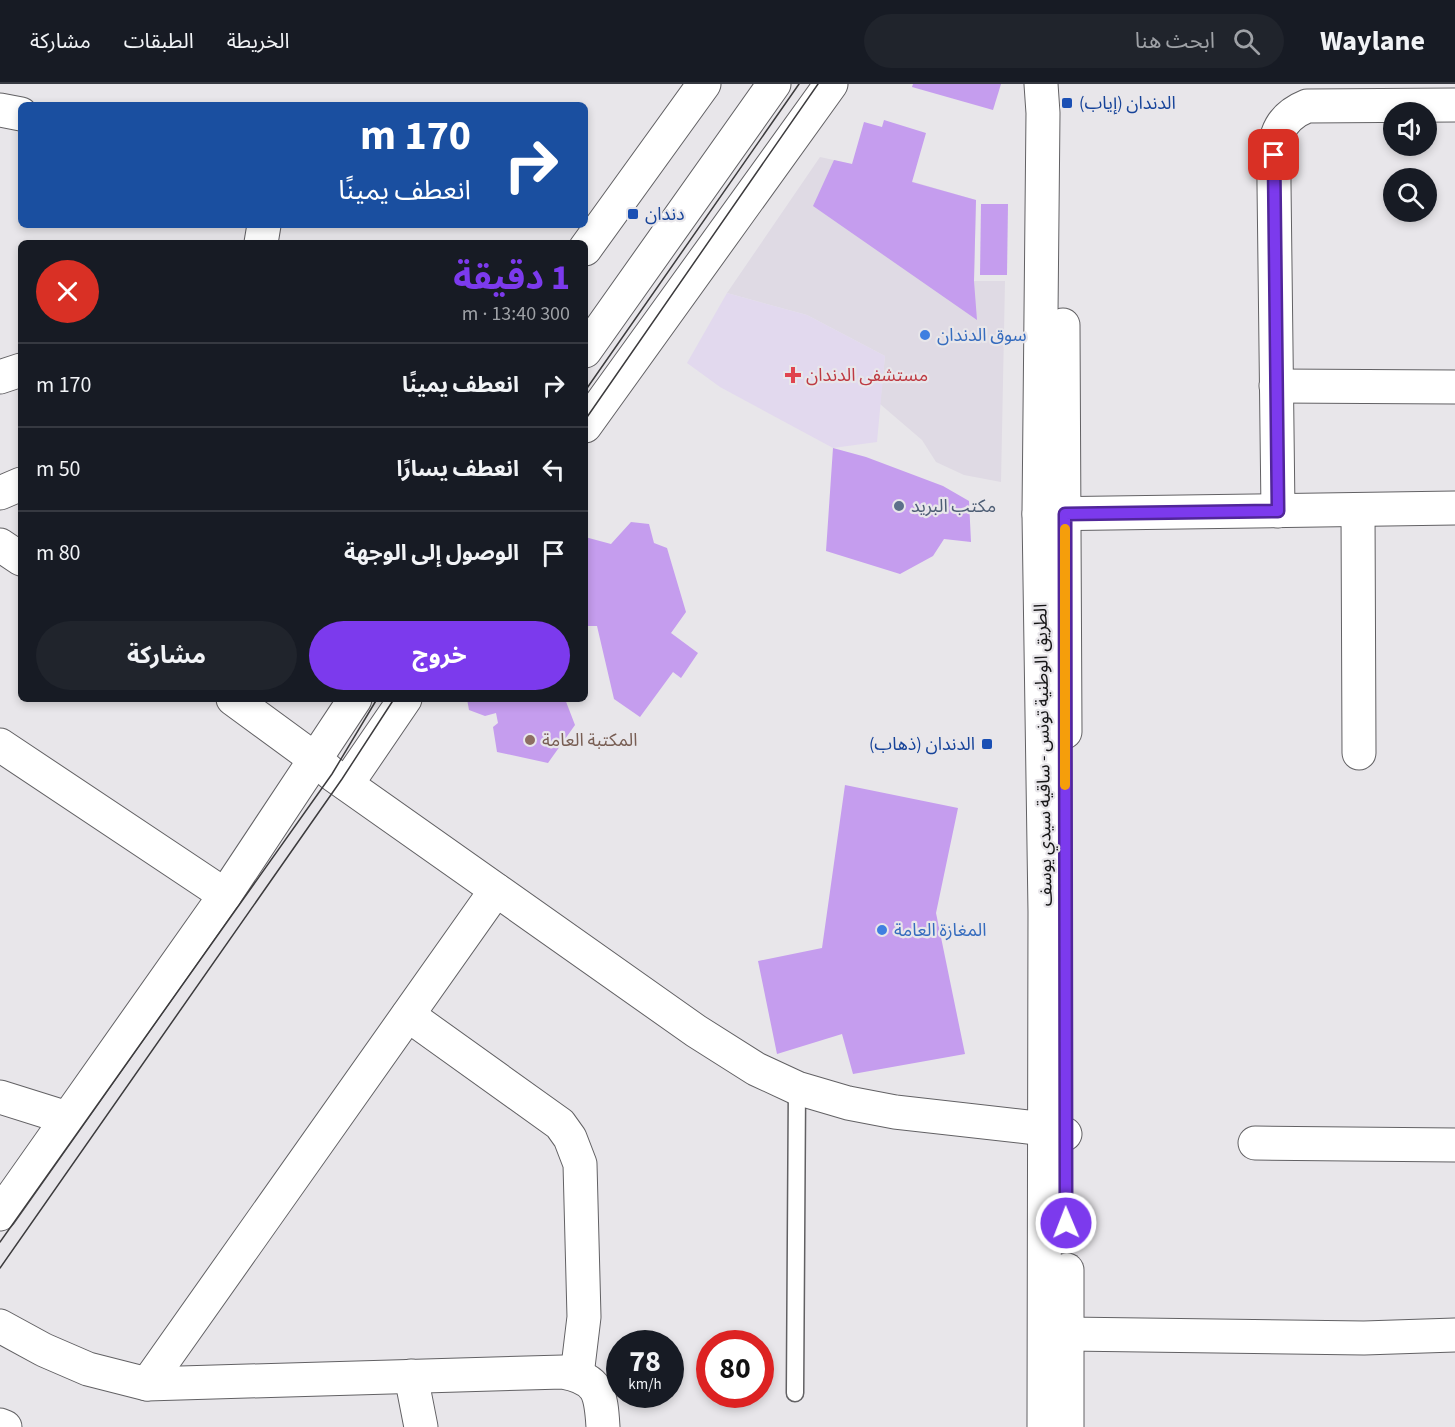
<!DOCTYPE html>
<html lang="ar">
<meta charset="utf-8">
<style>
body{margin:0;font-family:"Source Sans 3","Noto Sans Arabic",sans-serif;background:#20242c;color:#f1f3f6;direction:rtl;height:100vh;display:flex;flex-direction:column;font-size:22px;white-space:nowrap}
*{box-sizing:border-box;margin:0}
p{font-size:20px;color:#9ea1a6}
.icon{flex:none;width:33px;height:33px;fill:none;stroke:currentColor;stroke-width:2;stroke-linecap:round;stroke-linejoin:round}
.map{position:relative;flex:1;overflow:hidden;direction:ltr}
.drawer{position:absolute;left:18px;top:156px;width:570px;height:462px;display:flex;flex-direction:column;background:#171b24;border-radius:9px;box-shadow:0 3px 9px #0003;direction:rtl}
.drawer>*{flex:none}
.guide{position:absolute;left:18px;top:18px;width:570px;height:126px;border-radius:9px;box-shadow:0 3px 9px #0003;direction:rtl;background:#1a4fa0;color:#fff;overflow:hidden}
.fabs{position:absolute;left:1383px;top:18px;display:grid;gap:12px}
.fabs a{display:grid;place-items:center;width:54px;height:54px;border-radius:50%;background:#171b24;box-shadow:0 3px 9px #0003;font-size:30px}
.speed{position:absolute;left:606px;top:1246px;display:flex;gap:12px;font-size:30px;font-weight:700;text-align:center}
.speed>*{display:grid;place-content:center;width:78px;height:78px;border-radius:50%;background:#171b24;box-shadow:0 3px 9px #0003;line-height:1}
.speed small{font-size:15px;font-weight:400}
.speed .limit{border:9px solid #d22;background:#fff;color:#111}
.pin{position:absolute;display:grid;place-items:center;width:51px;height:51px;color:#fff;margin:-26px;border-radius:12px;box-shadow:0 3px 9px #0006}
.me{position:absolute;width:66px;margin:-33px;rotate:359deg;stroke-linejoin:round;filter:drop-shadow(0 0 4px #0008)}
.turn{display:flex;align-items:center;gap:21px;height:126px;padding:0 18px;font-size:27px}
.turn .icon{width:78px;height:78px;stroke-width:2.5}
.turn b{display:block;font-size:42px;line-height:51px}
.round{display:grid;place-items:center;flex:none;width:63px;height:63px;border-radius:32px;background:#20242c}
.headline{display:flex;align-items:center;justify-content:space-between;height:102px;padding:0 18px}
h1{font-size:36px;font-weight:700;line-height:45px;color:#7c3aed}
.cta{display:flex;gap:12px;margin-top:auto;padding:12px 18px}
.cta a{flex:1;height:69px;border-radius:36px;background:#7c3aed;color:#fff;font-size:24px;font-weight:700;line-height:69px;text-align:center}
.cta a+a{background:#20242c;color:#f1f3f6}
ul{padding:0;list-style:none}
li{display:flex;align-items:center;gap:18px;height:84px;padding:0 18px;border-top:2px solid #363941}
li div{flex:1}
li b{display:block;font-size:22px}
li em{font-style:normal}
header{display:flex;align-items:center;gap:36px;box-sizing:border-box;height:84px;padding:0 30px;background:#171b24;border-bottom:2px solid #363941}
header strong{font-size:28px}
nav{display:flex;gap:33px;margin-inline-start:auto;font-size:21px}
.search{width:420px;height:54px;background:#20242c;display:flex;align-items:center;gap:15px;box-sizing:border-box;padding:0 21px;border-radius:33px;color:#9ea1a6;font-size:22px}
.map>svg:first-child{display:block}
.built{fill:#dfdae4}
.medical{fill:#e2d9ee}
.building{fill:#c59dee}
.lines{fill:none;stroke-linecap:round;stroke-linejoin:round}
.service-casing{stroke:#626164;stroke-width:19}
.minor-casing{stroke:#626164;stroke-width:35}
.tertiary-casing{stroke:#626164;stroke-width:35}
.secondary-casing{stroke:#626164;stroke-width:35}
.trunk-casing{stroke:#626164;stroke-width:35}
.service{stroke:#fff;stroke-width:16}
.minor{stroke:#fff;stroke-width:33}
.tertiary{stroke:#fff;stroke-width:33}
.secondary{stroke:#fff;stroke-width:33}
.trunk{stroke:#fff;stroke-width:33}
.tram{stroke:#3c3b3d;stroke-width:1.5}
.route-casing{stroke:#51269a;stroke-width:15}
.route{stroke:#7c3aed;stroke-width:10}
.slow{stroke:#f59e0b;stroke-width:10}
.transit-dot{fill:#1a4fb4;stroke:#e8e6ea;stroke-width:2}
.shop-dot{fill:#3f7fe0;stroke:#e8e6ea;stroke-width:2}
.health-dot{fill:#e0444e;stroke:#e8e6ea;stroke-width:2}
.service-dot{fill:#5c6f8a;stroke:#e8e6ea;stroke-width:2}
.education-dot{fill:#8d6e63;stroke:#e8e6ea;stroke-width:2}
.labels{text-anchor:middle;stroke-width:4.5;stroke-linejoin:round;paint-order:stroke}
.transit-label{font-size:18px;fill:#164399;stroke:#e8e6ea;text-anchor:start}
.shop-label{font-size:18px;fill:#366cbe;stroke:#e8e6ea;text-anchor:start}
.health-label{font-size:18px;fill:#be3a42;stroke:#e8e6ea;text-anchor:start}
.service-label{font-size:18px;fill:#4e5e75;stroke:#e8e6ea;text-anchor:start}
.education-label{font-size:18px;fill:#785e54;stroke:#e8e6ea;text-anchor:start}
.street-label{font-size:18px;fill:#161617;stroke:#e8e6ea}
</style>
<header>
<strong>Waylane</strong>
<div class="search"><svg class="icon" aria-label="search" viewBox="0 0 24 24"><circle cx="10" cy="10" r="6"/><path d="M15 15l6 6"/></svg>ابحث هنا</div>
<nav><a>الخريطة</a><a>الطبقات</a><a>مشاركة</a></nav>
</header>
<div class="map">
<svg width="1455" height="1343" viewBox="0 0 1455 1343">
<rect width="100%" height="100%" fill="#e8e6ea"/>
<!-- built -->
<polygon class="built" points="820,73 852,80 976,116 974,197 1005,197 1001,398 964,391 936,378 922,356 880,320 885,272 807,231 727,209"/>
<!-- medical -->
<polygon class="medical" points="727,209 807,231 885,272 877,358 833,364 720,303 687,279"/>
<!-- building -->
<g class="building">
<polygon points="913,0 1001,0 993,26 912,3"/>
<polygon points="884,36 926,49 912,98 976,116 974,197 977,236 813,122 834,76 852,80 864,38 882,43"/>
<polygon points="981,120 1008,120 1007,191 980,191"/>
<polygon points="833,364 866,373 943,402 969,417 971,458 944,455 933,472 900,490 826,467"/>
<polygon points="631,438 649,440 654,459 667,464 686,528 671,549 698,569 681,594 673,588 640,633 614,615 597,542 585,542 585,453 611,460"/>
<polygon points="467,615 565,615 575,641 548,679 497,668 493,643 498,639 496,629 485,632 469,626"/>
<polygon points="845,701 958,724 936,829 965,970 853,990 842,950 777,970 758,877 822,864"/>
</g>
<g class="lines">
<defs>
<polyline id="service" points="795,1309 797,1004"/>
<g id="minor">
<polyline points="0,26 21,30"/>
<polyline points="261,159 264,141"/>
<polyline points="585,165 704,0"/>
<polyline points="0,293 21,286"/>
<polyline points="1276,302 1455,303"/>
<polyline points="0,409 21,400"/>
<polyline points="1358,426 1359,669"/>
<path d="M1278 427 1274 100C1274 65 1270 37 1307 22L1455 21"/>
<polyline points="1039,430 1455,424"/>
<polyline points="0,461 21,475"/>
<polyline points="233,615 315,675"/>
<polyline points="0,661 225,811"/>
<polyline points="408,931 560,1040 570,1054 580,1080 584,1233 577,1291"/>
<polyline points="1255,1059 1455,1061"/>
<path d="M0 1242 44 1266 88 1285 147 1300 563 1288C599 1295 601 1309 603 1343"/>
<polyline points="1045,1248 1068,1250 1364,1254 1455,1251"/>
<polyline points="411,1292 421,1343"/>
<polyline points="147,1300 496,806"/>
<polyline points="0,1341 5,1343"/>
</g>
<polyline id="tertiary" points="0,1013 67,1034"/>
<g id="secondary">
<polyline points="585,267 774,0"/>
<polyline points="585,342 831,0"/>
<polyline points="315,675 332,690 696,947 756,985 797,1004 848,1019 895,1028 1045,1045 1065,1050"/>
<polyline points="347,700 405,615"/>
<polyline points="0,1130 225,811 355,615"/>
</g>
<g id="trunk">
<polyline points="1041,0 1043,29 1039,430 1045,828 1044,1343"/>
<polyline points="1063,241 1065,648"/>
<polyline points="1067,1186 1067,1343"/>
</g>
</defs>
<!-- service casing -->
<use href="#service" class="service-casing"/>
<!-- minor casing -->
<use href="#minor" class="minor-casing"/>
<!-- tertiary casing -->
<use href="#tertiary" class="tertiary-casing"/>
<!-- secondary casing -->
<use href="#secondary" class="secondary-casing"/>
<!-- trunk casing -->
<use href="#trunk" class="trunk-casing"/>
<!-- service -->
<use href="#service" class="service"/>
<!-- minor -->
<use href="#minor" class="minor"/>
<!-- tertiary -->
<use href="#tertiary" class="tertiary"/>
<!-- secondary -->
<use href="#secondary" class="secondary"/>
<!-- trunk -->
<use href="#trunk" class="trunk"/>
<!-- tram -->
<g class="tram">
<polyline points="585,307 799,0"/>
<polyline points="585,336 818,0"/>
<polyline points="0,1158 332,690 377,615"/>
<polyline points="0,1184 342,695 394,615"/>
</g>
</g>
<g class="lines">
<defs>
<polyline id="route" points="1066,1139 1065,430 1278,427 1274,71"/>
</defs>
<!-- route casing -->
<use href="#route" class="route-casing"/>
<!-- route -->
<use href="#route" class="route"/>
<!-- slow -->
<polyline class="slow" points="1065,701 1065,445"/>
</g>
<!-- markers -->
<g class="transit-dot">
<rect x="1061" y="13" width="12" height="12" rx="3"/>
<rect x="627" y="124" width="12" height="12" rx="3"/>
<rect x="981" y="654" width="12" height="12" rx="3"/>
</g>
<g class="shop-dot">
<circle cx="925" cy="251" r="6"/>
<circle cx="882" cy="846" r="6"/>
</g>
<path class="health-dot" d="M790 282h6v6h6v6h-6v6h-6v-6h-6v-6h6z"/>
<circle class="service-dot" cx="899" cy="422" r="6"/>
<circle class="education-dot" cx="530" cy="656" r="6"/>
<g class="labels">
<!-- transit labels -->
<g class="transit-label">
<text x="1079" y="25">الدندان (إياب)</text>
<text x="645" y="136">دندان</text>
<text x="975" y="666" text-anchor="end">الدندان (ذهاب)</text>
</g>
<!-- shop labels -->
<g class="shop-label">
<text x="937" y="257">سوق الدندان</text>
<text x="894" y="852">المغازة العامة</text>
</g>
<!-- health labels -->
<g class="health-label">
<text x="806" y="297">مستشفى الدندان</text>
</g>
<!-- service labels -->
<g class="service-label">
<text x="911" y="428">مكتب البريد</text>
</g>
<!-- education labels -->
<g class="education-label">
<text x="542" y="662">المكتبة العامة</text>
</g>
<!-- street labels -->
<g class="street-label">
<text transform="translate(1043 671) rotate(-91)" y="6">الطريق الوطنية تونس - ساقية سيدي يوسف</text>
</g>
</g>
</svg>
<div class="fabs">
<a><svg class="icon" aria-label="sound" viewBox="0 0 24 24"><path d="M4 9h4l5-4v14l-5-4H4zM17 9q2 3 0 6"/></svg></a>
<a><svg class="icon" aria-label="search" viewBox="0 0 24 24"><circle cx="10" cy="10" r="6"/><path d="M15 15l6 6"/></svg></a>
</div>
<div class="speed"><div>78<small>km/h</small></div><div class="limit">80</div></div>
<div class="pin" style="left:1274px;top:71px;background:#d93025"><svg class="icon" aria-label="arrive" viewBox="0 0 24 24"><path d="M6 21V4h12l-3 4 3 4H6"/></svg></div>
<svg class="me" style="left:1066px;top:1139px" viewBox="-20 -20 40 40"><circle r="17" fill="#7c3aed" stroke="#fff" stroke-width="3"/><path d="M0-11L8 9 0 5-8 9z" fill="#fff"/></svg>
<div class="guide">
<div class="turn"><svg class="icon" aria-label="right" viewBox="0 0 24 24"><path d="M7 20v-9h11M14 6l5 5-5 5"/></svg><div><b>170 m</b>انعطف يمينًا</div></div>
</div>
<section class="drawer">
<div class="headline"><div><h1>1 دقيقة</h1><p>300 m · 13:40</p></div><a class="round" style="background:#d93025;color:#fff"><svg class="icon" aria-label="close" viewBox="0 0 24 24"><path d="M6 6l12 12M18 6L6 18"/></svg></a></div>
<ul>
<li><svg class="icon" aria-label="right" viewBox="0 0 24 24"><path d="M7 20v-9h11M14 6l5 5-5 5"/></svg><div><b>انعطف يمينًا</b></div><em>170 m</em></li>
<li><svg class="icon" aria-label="left" viewBox="0 0 24 24"><path d="M17 20v-9H6M10 6l-5 5 5 5"/></svg><div><b>انعطف يسارًا</b></div><em>50 m</em></li>
<li><svg class="icon" aria-label="arrive" viewBox="0 0 24 24"><path d="M6 21V4h12l-3 4 3 4H6"/></svg><div><b>الوصول إلى الوجهة</b></div><em>80 m</em></li>
</ul>
<div class="cta"><a>خروج</a><a>مشاركة</a></div>
</section>
</div>
